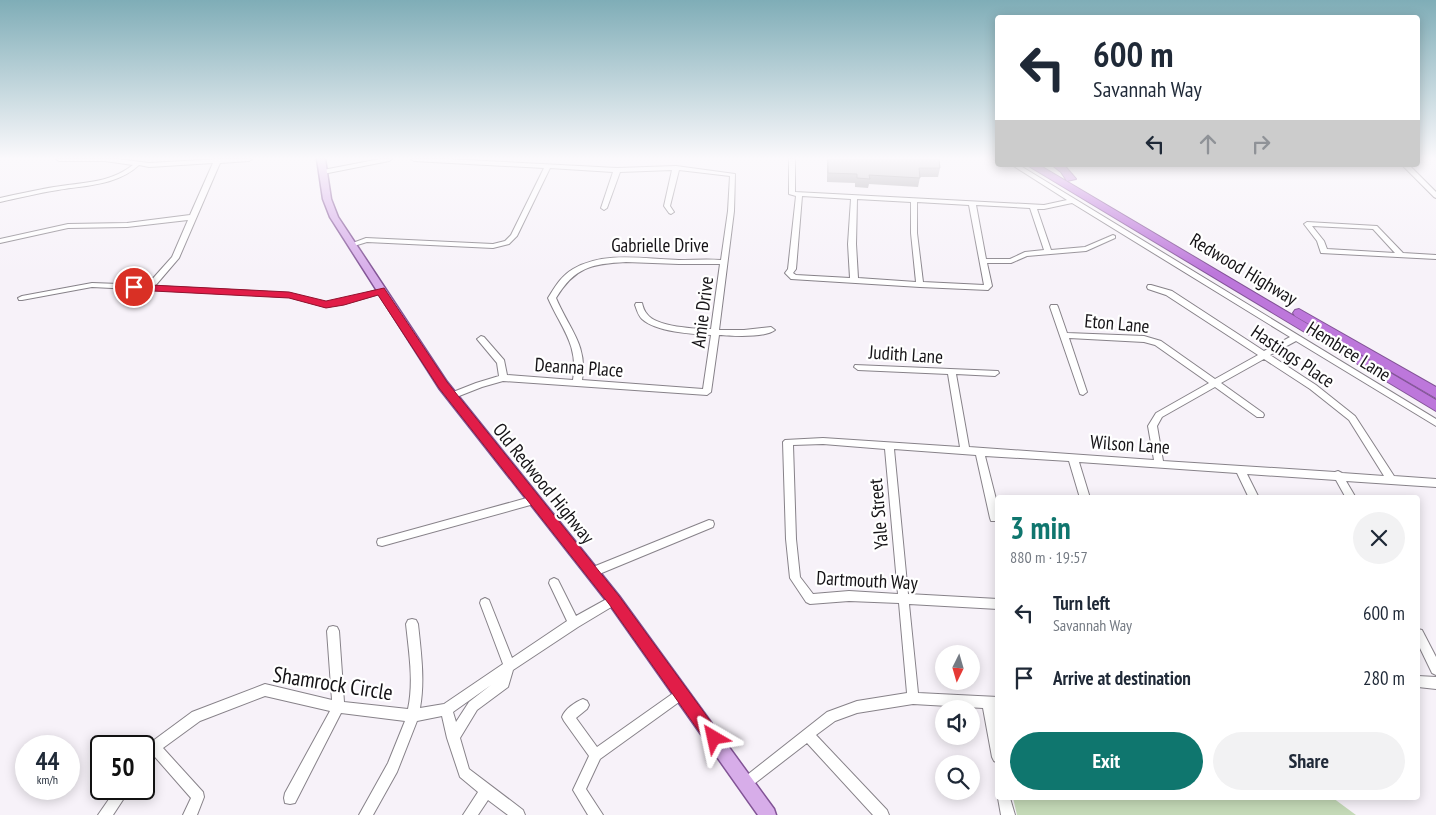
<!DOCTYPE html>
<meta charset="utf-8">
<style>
body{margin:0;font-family:"PT Sans Narrow",sans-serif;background:#f2f2f3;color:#1f2937;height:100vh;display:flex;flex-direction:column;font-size:19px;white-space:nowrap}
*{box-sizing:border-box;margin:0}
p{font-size:16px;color:#747a83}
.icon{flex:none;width:28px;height:28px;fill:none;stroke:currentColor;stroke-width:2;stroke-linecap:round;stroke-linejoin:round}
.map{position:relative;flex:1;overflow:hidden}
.sheet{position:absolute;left:995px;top:495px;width:425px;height:305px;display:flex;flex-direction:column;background:#fff;border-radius:5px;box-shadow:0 2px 12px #0003}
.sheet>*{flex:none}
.guide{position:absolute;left:995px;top:15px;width:425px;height:152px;border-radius:5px;box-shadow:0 2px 12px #0003;background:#fff;color:#1f2937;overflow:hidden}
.needle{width:32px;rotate:185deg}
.controls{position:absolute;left:935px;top:645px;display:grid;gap:10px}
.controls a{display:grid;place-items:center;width:45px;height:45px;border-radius:50%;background:#fff;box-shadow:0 2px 12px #0003;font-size:25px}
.speed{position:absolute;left:15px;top:735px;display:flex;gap:10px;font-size:25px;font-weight:700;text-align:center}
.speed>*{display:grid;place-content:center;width:65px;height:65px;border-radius:50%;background:#fff;box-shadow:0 2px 12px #0003;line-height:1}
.speed small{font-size:12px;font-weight:400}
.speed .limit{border:2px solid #111;border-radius:8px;background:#fff;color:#111}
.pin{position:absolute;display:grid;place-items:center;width:42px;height:42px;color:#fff;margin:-21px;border:2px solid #fff;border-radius:50%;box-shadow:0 1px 5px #0007}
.me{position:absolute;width:55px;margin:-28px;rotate:324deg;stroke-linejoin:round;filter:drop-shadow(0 0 4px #0008)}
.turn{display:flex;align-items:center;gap:18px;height:105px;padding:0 15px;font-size:22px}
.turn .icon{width:65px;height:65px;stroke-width:2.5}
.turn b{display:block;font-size:35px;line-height:42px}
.lanes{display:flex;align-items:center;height:48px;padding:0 15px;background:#0003;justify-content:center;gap:25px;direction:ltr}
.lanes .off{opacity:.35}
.round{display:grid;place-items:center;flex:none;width:52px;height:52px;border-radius:26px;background:#f2f2f3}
.headline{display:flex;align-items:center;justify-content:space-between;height:85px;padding:0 15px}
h1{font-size:30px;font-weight:700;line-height:38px;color:#0f766e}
.action{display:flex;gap:10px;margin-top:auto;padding:10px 15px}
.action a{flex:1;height:58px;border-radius:30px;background:#0f766e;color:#fff;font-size:20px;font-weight:700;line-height:58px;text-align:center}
.action a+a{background:#f2f2f3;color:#1f2937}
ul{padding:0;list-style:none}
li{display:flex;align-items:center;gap:15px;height:65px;padding:0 15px}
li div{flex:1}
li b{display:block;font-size:19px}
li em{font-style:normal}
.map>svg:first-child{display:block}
.green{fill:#c4d9b7}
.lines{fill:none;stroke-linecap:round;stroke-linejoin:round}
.minor-casing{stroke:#878289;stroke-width:2}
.major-casing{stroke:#825496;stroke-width:3}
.highway-casing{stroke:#825496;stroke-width:2}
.minor{fill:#fff;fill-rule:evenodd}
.major{fill:#d7ade9;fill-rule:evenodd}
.highway{fill:#bd77db;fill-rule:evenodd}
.wall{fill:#a4a1a6}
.building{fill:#bfbbc1;stroke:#868387}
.route{fill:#e11d48;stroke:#92132f}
.labels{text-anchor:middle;stroke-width:4.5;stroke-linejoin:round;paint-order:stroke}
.street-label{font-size:19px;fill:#151316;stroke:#fff}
.near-street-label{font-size:22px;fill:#151316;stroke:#fff}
</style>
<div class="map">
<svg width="1436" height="815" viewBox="0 0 1436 815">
<rect width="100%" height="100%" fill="#f7f2f9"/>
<!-- green -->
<polygon class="green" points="1013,798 1333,798 1356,815 1017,815"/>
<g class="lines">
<defs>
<g id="minor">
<path d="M56 159H118L149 163 219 159H252L249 161 220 163 179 258 155 286 289 293 326 303 343 300 380 289 384 291 383 293 344 304 326 307 289 297 92 287 22 300H19L18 298 22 296 92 283 147 285 172 257 188 220 127 227 68 228 0 243V239L68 224 127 223 190 215 213 163 149 167 139 165C116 186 86 185 58 190 38 193 19 198 0 202V198C18 194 36 190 54 187 83 182 108 184 133 165L105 161H59Z"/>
<polygon points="380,159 392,159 389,161 323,174 320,172 323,170"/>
<path d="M411 159H447L617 168 676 166 735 174 734 211 719 330H744L771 327 775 330C765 338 732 336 719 335L711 392 707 395 503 381 482 387 454 398H448L447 396 448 394 476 383 499 376 497 363 477 339 481 336 484 337 504 360 507 375 573 380C579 345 561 328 548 298 555 287 561 276 573 269 604 251 644 259 679 260 693 260 707 259 721 260L728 211 730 176 679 170 670 206 674 212 671 214 669 213 664 206 672 170 620 172 607 208 604 210 601 208 613 172 550 168 517 236 509 244 493 248 367 242 354 246H350V244L366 238 493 244 505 241 511 235 544 168 414 161ZM626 262 679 264H720L711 329C696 329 656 327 647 314 644 311 643 307 642 303H636L635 305C637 310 638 315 642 319 656 332 692 334 711 335L703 389 582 380C588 345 569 329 556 298 575 267 591 264 626 262Z"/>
<path d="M789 159H795V192L1044 205 1067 200 1012 165H1019L1436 419V426L1296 341 1270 355 1316 385 1355 416 1394 476 1436 479V487L1346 481 1356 498H1346L1336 480 1247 474 1259 498H1249L1237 473 1079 462 1090 498H1080L1069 461 985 456 998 507V521H991L990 518 976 455 894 449 908 594 998 599V609L909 604 918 693 998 697V709H995L998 722V763L994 761 992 757 983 708 913 704 857 713 835 721 816 735 887 810 889 815H873L807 743 750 787 746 789 742 787 740 783 742 779 827 712 857 701 907 693 899 603 849 601 810 604 806 602 790 578 786 539 783 442 785 440 823 438 960 447 948 374 858 370 854 367 855 365 998 371 999 373 995 376 956 374 969 447 1154 460 1148 426 1156 413 1209 383 1155 345 1144 342 1069 338 1087 392 1083 395 1080 394 1050 307 1051 305H1057L1058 307 1067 333 1144 336 1161 341 1215 379 1258 355 1166 295 1148 289 1147 287 1148 285H1151L1172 291 1264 351 1290 337 1072 203 1044 209H1037L1051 250 1085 247 1113 235 1115 236V238L1086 251 1027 256 1011 263H987L992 286 988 290 920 287 791 279 785 273 788 269 796 196 789 194ZM802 196 851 199 848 244 850 278 796 275 793 273 796 269ZM857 199 911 202V233L916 282 858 278 856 244ZM917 202 969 205 984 285 923 282 917 233ZM976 205 1030 208 1044 250 1025 252 1010 259H986ZM1264 359 1310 389 1349 420 1384 476 1342 473 1338 471 1335 472 1163 461 1157 426 1162 417 1215 387 1257 417H1263L1264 415 1263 413 1221 383ZM823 444 885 449 898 594 849 591 813 594 800 577 796 539 793 445Z"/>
<polygon points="994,159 998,159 998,161 995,160"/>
<polygon points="1402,165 1409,165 1436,192 1436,198 1434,197"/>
<path d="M1307 222 1377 226 1403 253 1436 255V259L1321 253 1317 241 1304 224ZM1312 226 1373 229 1395 253 1327 249 1324 241Z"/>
<polygon points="534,496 537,497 539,500 537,503 534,504 382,546 378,545 377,542 378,539 382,538"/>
<polygon points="709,520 713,521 714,524 713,527 592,577 588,575 587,572 588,569"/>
<path d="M554 578 558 580 576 616 614 595 618 597 619 600 618 603 578 627 513 670 508 687 477 710 460 738 469 769 523 810 525 815H508L488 800 478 815H463L478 792 460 777 447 738 442 716 417 721 397 772 373 815H359L388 763 405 721 341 713 295 803 290 804 285 803 284 798 285 793 330 711 265 696 200 721 163 748 203 792 204 797 197 815H183L191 798 155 757 148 766 144 768V751L150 743 192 712 265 684 332 700 327 631 329 627 333 626 337 627 339 631 344 702 408 709C414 682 409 652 406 624L408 620 412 619 416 620 418 624C421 652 425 681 420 708L444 704 503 664 480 603 481 600 485 598 489 600 512 658 567 621 549 583 550 580ZM491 685 469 702 456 722 453 712Z"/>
<polygon points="1418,629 1422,630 1436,657 1436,675 1432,673 1418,644"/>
<polygon points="1418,676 1436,677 1436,689 1418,687"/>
<path d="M682 687 686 689 688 693 686 697 600 759 586 789 603 815H588L573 790 589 756 564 721 562 717C565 709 575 702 583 699L587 701 589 705 587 709 576 718 597 747Z"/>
<polygon points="116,789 130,789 113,815 98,815"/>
<polygon points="998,798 1010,798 1015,815 1001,815"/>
</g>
<polygon id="major" points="317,159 325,159 331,199 338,217 447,382 619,596 774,809 776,815 758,815 609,604 439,388 330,217 323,199"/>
<g id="highway">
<polygon points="1027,165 1039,165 1436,400 1436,411"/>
<polygon points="1052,165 1064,165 1076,179 1067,181 1061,172"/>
<polygon points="1299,309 1436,387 1436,398 1295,316 1293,313 1295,310"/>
</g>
</defs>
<!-- minor casing -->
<use href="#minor" class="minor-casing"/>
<!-- major casing -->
<use href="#major" class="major-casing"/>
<!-- highway casing -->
<use href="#highway" class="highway-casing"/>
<!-- minor -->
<use href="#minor" class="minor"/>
<!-- major -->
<use href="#major" class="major"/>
<!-- highway -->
<use href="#highway" class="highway"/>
</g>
<!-- wall -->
<polygon class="wall" points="827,159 939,159 940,168 938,177 920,177 918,187 869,184 868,188 855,187 855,183 827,182"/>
<!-- building -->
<polygon class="building" points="828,159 939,159 940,168 919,168 920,178 869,175 870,179 857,178 857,174 828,173"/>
<!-- sky -->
<linearGradient id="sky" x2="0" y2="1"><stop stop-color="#7fadb7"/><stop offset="0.58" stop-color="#fbf9fc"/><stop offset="1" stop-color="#fbf9fc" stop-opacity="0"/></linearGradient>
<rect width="1436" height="273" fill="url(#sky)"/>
<!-- route -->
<polygon class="route" points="131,284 289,292 326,301 384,288 447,382 619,596 719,733 722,738 719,744 714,746 708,744 609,604 439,388 378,295 344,305 326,308 289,298 134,290 131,289"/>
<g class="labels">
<!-- street labels -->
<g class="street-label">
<text x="660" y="252">Gabrielle Drive</text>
<text transform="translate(1244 269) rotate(31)" y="7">Redwood Highway</text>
<text transform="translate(702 312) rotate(-83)" y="7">Amie Drive</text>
<text transform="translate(1117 323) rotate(5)" y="7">Eton Lane</text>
<text transform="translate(1349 351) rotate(32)" y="7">Hembree Lane</text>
<text transform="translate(906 354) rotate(4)" y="7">Judith Lane</text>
<text transform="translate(1293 356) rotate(34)" y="7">Hastings Place</text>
<text transform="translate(579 367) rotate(4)" y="7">Deanna Place</text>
<text transform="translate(1130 444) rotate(4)" y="7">Wilson Lane</text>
<text transform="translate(544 483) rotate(51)" y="7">Old Redwood Highway</text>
<text transform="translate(878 514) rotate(-95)" y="7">Yale Street</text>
<text transform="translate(867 580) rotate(3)" y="7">Dartmouth Way</text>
</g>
<!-- near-street labels -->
<g class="near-street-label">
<text transform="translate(333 683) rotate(9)" y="8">Shamrock Circle</text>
</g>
</g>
</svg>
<div class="controls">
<a><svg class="needle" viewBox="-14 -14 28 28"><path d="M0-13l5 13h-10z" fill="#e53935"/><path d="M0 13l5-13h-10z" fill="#747a83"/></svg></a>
<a><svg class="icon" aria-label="sound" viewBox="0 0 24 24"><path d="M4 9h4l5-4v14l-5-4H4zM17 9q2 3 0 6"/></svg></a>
<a><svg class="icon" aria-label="search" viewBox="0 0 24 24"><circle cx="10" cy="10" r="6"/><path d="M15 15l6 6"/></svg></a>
</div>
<div class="speed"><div>44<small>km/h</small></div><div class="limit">50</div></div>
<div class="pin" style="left:134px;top:287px;background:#d93025"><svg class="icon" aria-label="arrive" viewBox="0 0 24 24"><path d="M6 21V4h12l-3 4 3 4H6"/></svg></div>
<svg class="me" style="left:714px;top:738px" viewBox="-20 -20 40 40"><path d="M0-17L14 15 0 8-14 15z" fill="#e11d48" stroke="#fff" stroke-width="4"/></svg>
<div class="guide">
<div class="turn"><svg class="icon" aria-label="left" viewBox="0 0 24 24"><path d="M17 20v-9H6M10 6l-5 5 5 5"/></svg><div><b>600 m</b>Savannah Way</div></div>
<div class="lanes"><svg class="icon" aria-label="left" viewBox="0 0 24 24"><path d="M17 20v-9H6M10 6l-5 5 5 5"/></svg><svg class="icon off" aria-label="ahead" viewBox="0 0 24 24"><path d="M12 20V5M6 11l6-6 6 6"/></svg><svg class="icon off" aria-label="right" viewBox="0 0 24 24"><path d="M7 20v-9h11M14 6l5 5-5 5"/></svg></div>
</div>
<section class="sheet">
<div class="headline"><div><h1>3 min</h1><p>880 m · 19:57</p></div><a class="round"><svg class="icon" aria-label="close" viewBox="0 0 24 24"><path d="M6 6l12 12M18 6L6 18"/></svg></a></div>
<ul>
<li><svg class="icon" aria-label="left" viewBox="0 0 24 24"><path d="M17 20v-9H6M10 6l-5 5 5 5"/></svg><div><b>Turn left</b><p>Savannah Way</p></div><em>600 m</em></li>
<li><svg class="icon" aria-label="arrive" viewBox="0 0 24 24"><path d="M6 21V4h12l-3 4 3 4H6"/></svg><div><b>Arrive at destination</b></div><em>280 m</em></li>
</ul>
<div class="action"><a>Exit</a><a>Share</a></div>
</section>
</div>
